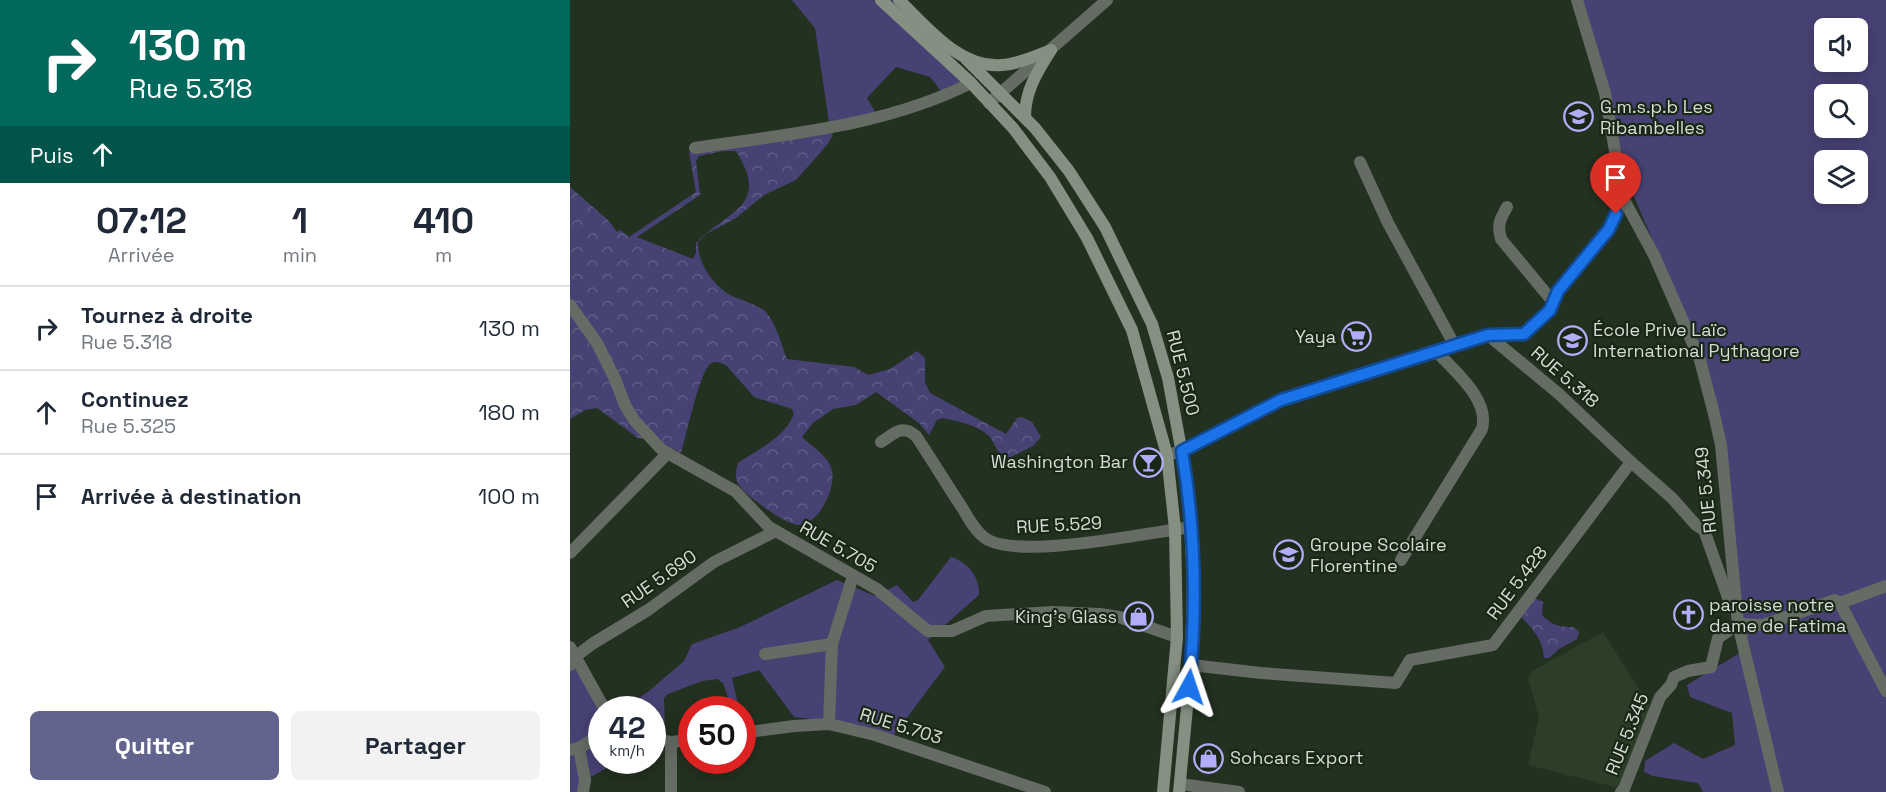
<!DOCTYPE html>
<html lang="fr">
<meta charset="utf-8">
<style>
body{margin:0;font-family:"Space Grotesk",sans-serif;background:#f2f2f3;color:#1f2937;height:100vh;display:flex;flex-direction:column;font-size:22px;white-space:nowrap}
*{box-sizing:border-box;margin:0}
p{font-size:20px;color:#747a83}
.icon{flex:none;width:33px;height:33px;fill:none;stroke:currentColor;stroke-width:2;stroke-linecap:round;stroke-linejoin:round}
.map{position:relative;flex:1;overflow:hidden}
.sheet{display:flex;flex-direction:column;background:#fff;width:570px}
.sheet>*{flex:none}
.guide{background:#00695c;color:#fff;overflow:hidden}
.controls{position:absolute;left:1244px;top:18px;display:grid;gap:12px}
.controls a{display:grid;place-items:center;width:54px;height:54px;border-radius:9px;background:#fff;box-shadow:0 3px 15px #0003;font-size:30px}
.speed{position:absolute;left:18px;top:696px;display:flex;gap:12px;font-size:30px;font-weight:700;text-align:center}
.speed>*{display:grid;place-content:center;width:78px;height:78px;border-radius:50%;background:#fff;box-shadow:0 3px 15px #0003;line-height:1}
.speed small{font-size:15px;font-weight:400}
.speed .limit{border:9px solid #d22;background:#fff;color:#111}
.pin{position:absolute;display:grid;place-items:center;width:51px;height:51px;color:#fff;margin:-62px -26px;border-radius:50% 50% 50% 0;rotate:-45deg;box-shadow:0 0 6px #0007}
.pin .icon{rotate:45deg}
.me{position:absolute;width:66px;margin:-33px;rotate:5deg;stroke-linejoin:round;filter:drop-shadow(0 0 4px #0008)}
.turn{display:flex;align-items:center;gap:21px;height:126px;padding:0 30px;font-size:27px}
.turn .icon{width:78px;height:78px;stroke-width:2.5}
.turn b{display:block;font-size:42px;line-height:51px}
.then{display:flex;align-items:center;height:57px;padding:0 30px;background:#0003;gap:12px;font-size:22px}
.eta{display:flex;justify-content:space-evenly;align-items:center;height:102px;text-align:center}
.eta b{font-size:36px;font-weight:600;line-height:42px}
.primary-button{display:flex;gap:12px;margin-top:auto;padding:12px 30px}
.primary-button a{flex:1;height:69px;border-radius:9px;background:#62648e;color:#fff;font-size:24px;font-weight:600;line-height:69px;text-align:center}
.primary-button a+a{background:#f2f2f3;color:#1f2937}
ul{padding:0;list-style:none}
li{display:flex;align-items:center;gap:18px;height:84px;padding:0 30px;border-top:2px solid #e0e1e3}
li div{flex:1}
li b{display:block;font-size:22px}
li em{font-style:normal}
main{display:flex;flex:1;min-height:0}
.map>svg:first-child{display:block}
.built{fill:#2c3e28}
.grass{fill:#474274;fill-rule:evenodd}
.forest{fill:url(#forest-crowns);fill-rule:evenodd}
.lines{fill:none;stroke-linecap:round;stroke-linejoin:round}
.minor{stroke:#656c63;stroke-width:12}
.tertiary{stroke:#656c63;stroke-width:12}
.secondary{stroke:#859082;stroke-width:12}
.route-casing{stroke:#114b97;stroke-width:15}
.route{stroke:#1a73e8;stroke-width:10}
.labels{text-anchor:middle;stroke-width:4.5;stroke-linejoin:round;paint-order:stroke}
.poi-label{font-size:18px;fill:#d5ddd3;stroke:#192716;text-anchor:start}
.street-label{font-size:18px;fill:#d5ddd3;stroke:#192716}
</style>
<main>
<section class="sheet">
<div class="guide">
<div class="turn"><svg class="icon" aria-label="right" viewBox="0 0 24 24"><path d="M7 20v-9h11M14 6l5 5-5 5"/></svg><div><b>130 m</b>Rue 5.318</div></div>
<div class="then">Puis<svg class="icon" aria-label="ahead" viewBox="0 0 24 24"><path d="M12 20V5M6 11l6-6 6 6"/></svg></div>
</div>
<div class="eta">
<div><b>07:12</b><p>Arrivée</p></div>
<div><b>1</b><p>min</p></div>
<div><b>410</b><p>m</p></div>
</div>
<ul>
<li><svg class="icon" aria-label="right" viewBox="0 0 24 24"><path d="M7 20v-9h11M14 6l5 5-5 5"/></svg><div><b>Tournez à droite</b><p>Rue 5.318</p></div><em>130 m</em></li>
<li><svg class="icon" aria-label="ahead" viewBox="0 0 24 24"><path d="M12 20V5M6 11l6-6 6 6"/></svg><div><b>Continuez</b><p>Rue 5.325</p></div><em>180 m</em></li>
<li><svg class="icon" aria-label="arrive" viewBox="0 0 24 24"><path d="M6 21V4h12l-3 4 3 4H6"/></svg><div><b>Arrivée à destination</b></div><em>100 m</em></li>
</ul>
<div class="primary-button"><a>Quitter</a><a>Partager</a></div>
</section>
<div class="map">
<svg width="1316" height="792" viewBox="0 0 1316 792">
<defs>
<pattern id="forest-crowns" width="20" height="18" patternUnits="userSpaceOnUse" patternTransform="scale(1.5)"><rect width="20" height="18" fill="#474274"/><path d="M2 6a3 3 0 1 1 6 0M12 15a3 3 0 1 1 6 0" fill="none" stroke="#615d87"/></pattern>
</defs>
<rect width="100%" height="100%" fill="#233120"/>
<!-- built -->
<polygon class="built" points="1033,632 1083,711 1058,790 958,765 969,718 958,677 962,671"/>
<!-- grass -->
<g class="grass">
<polygon points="222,0 329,0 382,63 402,83 374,95 360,77 326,67 297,98 309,118 260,129 245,28"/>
<path d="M1011 0H1316V792H1133L1128 783 1083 776 1074 772 1075 761 1104 743 1133 759 1165 745 1162 713 1120 697 1117 685 1168 654 1175 644 1174 632 1131 353 1062 192ZM1254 28H1287V62H1254ZM1254 94H1287V128H1254ZM1254 160H1287V194H1254Z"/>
<path d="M381 557C398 562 410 577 409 595L358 640 375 667 323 736 289 725 224 717 189 670 162 678 169 709H162L153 683 147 679 132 681 98 694 94 698 95 732 92 738 83 743 82 710H51L79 691 114 661 122 644 168 628 267 580 305 596 327 585 343 602 348 600Z"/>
<polygon points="2,665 46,709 32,710 32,760 50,761 15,780 11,792 0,792 0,667"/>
</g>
<!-- forest -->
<g class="forest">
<path d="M258 131 263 135 257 145 226 180 194 195 166 218 136 234 128 242C127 260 140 280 154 291 165 300 185 302 196 312 207 325 211 344 217 359L284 367 298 375 320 369 347 351 355 358V382L360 393 436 434 447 418 452 417 462 422 471 437 463 446 437 459C427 455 426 444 419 436 406 424 389 422 373 418L367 420 359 435 349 423 306 392 286 405 263 409 243 423 232 437C241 446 260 457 262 471 266 488 249 524 229 525 216 525 176 496 169 485 164 478 166 470 168 463 189 449 214 438 224 414L222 409 184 397 157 366C152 363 146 360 140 364 129 374 116 437 111 453L85 440 68 438 27 408 15 410 0 419V187L38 220 47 232 50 230 59 237 126 192 119 152ZM153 151H166C201 207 158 210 126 243V253L123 259 67 237 130 195 126 161 129 156Z"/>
<path d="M966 599 973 602 972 615C983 626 989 627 1004 627L1009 632 1007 639 989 649 979 658H974C973 640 962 627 948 614L960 601Z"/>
</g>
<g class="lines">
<!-- minor -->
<g class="minor">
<polyline points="1007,0 1035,93 1053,198 1084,255 1130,360 1144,414 1151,445 1168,624 1208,792"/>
<path d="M125 148C218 134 316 126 401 83"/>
<polyline points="790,162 818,223 885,346"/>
<path d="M937 207C930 219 927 225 931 239L984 303"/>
<polyline points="0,305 27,343 45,379 55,405 64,420 92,450 165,491 199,527 307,589 358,631 382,631 416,616 483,612 530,614 549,617 607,637"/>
<polyline points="918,335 989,394 1061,462 1102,498 1126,525 1134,530 1161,606"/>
<path d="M311 442C325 433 332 424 346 436 362 460 377 485 393 509 399 519 405 531 415 538 446 561 581 532 622 527"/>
<polyline points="597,455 612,451 711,400 918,335 954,334 980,310 988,291 1039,229 1053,198"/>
<polyline points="0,553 98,453"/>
<path d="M831 560 912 429C920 399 884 371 866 351"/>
<polyline points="1270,603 1316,691"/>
<polyline points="1168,624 1193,625 1265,600 1270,603 1316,586"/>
<polyline points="0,647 35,710"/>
<polyline points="195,654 262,644"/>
<polyline points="0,665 5,657 22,644 78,610 144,562 206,531"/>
<polyline points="621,665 691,673 826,683 840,660 923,645 1061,462"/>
<polyline points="259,724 262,644 283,576"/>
<polyline points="172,733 224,726 259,724 305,735 475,792"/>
<polyline points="82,738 101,742 122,740"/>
<polyline points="101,742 101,792"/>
<polyline points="9,748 15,780 13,792"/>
<polyline points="0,750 9,748 32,734"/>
<polyline points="610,784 669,792"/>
<polyline points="1051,792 1054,789 1090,697 1101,685 1104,677 1118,671 1141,667 1148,638 1168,624"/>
</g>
<!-- tertiary -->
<polyline class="tertiary" points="419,103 537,0"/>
<!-- secondary -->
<g class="secondary">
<polyline points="311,0 401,83 443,128 480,177 517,238 562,330 597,455 605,529 607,637 593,792"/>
<path d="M329 0C357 27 390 69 432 65 449 64 465 56 481 50"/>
<polyline points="396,59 465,128 499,171 535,227 582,324 598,378 618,486 623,580 621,665 609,792"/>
<path d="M455 117C455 91 467 72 481 50"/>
</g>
</g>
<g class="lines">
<defs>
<path id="route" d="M619 687C627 609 625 528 612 451L711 400 918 335 954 334 980 310 988 291 1039 229 1046 214"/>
</defs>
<!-- route casing -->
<use href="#route" class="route-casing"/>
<!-- route -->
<use href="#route" class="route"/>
</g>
<!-- icons -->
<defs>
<symbol id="school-ring" viewBox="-11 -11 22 22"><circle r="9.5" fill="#192716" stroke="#b3adf9" stroke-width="1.5"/><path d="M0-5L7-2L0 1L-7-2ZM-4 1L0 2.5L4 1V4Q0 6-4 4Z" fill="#b3adf9"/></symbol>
<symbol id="supermarket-ring" viewBox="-11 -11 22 22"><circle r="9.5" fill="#192716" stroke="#b3adf9" stroke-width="1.5"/><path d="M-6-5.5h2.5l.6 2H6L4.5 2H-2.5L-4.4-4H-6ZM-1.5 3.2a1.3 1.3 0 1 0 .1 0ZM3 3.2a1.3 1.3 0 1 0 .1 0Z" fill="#b3adf9"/></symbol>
<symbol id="bar-ring" viewBox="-11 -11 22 22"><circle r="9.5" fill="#192716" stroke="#b3adf9" stroke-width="1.5"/><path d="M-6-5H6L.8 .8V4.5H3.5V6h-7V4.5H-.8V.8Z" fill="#b3adf9"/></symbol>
<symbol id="church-ring" viewBox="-11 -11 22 22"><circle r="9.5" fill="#192716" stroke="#b3adf9" stroke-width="1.5"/><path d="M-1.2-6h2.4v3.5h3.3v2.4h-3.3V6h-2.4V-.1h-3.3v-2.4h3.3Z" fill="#b3adf9"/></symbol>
<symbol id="shop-ring" viewBox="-11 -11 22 22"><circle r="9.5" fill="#192716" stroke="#b3adf9" stroke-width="1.5"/><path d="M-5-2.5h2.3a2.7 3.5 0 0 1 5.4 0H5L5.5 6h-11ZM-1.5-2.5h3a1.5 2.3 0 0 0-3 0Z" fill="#b3adf9"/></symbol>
</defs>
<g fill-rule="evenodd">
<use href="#school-ring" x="992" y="100" width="33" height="33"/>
<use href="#supermarket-ring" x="770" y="320" width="33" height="33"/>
<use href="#school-ring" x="986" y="324" width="33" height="33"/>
<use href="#bar-ring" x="562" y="446" width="33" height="33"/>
<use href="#school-ring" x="702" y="538" width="33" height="33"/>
<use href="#church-ring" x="1102" y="598" width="33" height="33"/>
<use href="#shop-ring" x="552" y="600" width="33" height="33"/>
<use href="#shop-ring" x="622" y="742" width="33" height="33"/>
</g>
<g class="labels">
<!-- poi labels -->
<g class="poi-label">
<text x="1030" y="113">G.m.s.p.b Les<tspan x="1030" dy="21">Ribambelles</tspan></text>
<text x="1023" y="336">École Prive Laïc<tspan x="1023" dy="21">International Pythagore</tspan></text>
<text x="766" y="343" text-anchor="end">Yaya</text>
<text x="558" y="468" text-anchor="end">Washington Bar</text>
<text x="740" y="551">Groupe Scolaire<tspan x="740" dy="21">Florentine</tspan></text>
<text x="1139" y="611">paroisse notre<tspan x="1139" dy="21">dame de Fatima</tspan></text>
<text x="547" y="623" text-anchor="end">King's Glass</text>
<text x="660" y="764">Sohcars Export</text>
</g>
<!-- street labels -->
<g class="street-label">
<text transform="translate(613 373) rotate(76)" y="6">RUE 5.500</text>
<text transform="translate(995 377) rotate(41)" y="6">RUE 5.318</text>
<text transform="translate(1136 490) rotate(-96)" y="6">RUE 5.349</text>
<text transform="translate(489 525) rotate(-3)" y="6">RUE 5.529</text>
<text transform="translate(268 547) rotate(30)" y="6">RUE 5.705</text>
<text transform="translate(89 579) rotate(-35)" y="6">RUE 5.690</text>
<text transform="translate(947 583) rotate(-53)" y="6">RUE 5.428</text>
<text transform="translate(331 726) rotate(17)" y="6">RUE 5.703</text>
<text transform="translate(1057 734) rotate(-68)" y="6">RUE 5.345</text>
</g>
</g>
</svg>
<div class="controls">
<a><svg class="icon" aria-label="sound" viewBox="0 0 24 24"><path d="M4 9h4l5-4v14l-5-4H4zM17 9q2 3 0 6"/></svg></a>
<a><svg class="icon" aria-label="search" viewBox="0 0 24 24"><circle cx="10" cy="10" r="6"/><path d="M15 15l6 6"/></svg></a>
<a><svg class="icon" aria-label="layers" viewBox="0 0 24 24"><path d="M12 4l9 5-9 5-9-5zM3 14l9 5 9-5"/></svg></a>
</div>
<div class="speed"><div>42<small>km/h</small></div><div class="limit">50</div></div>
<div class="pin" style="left:1046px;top:214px;background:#d93025"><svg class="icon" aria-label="arrive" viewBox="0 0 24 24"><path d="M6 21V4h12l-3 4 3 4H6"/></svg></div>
<svg class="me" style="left:619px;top:687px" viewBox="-20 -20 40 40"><path d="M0-17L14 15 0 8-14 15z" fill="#1a73e8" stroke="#fff" stroke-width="4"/></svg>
</div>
</main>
